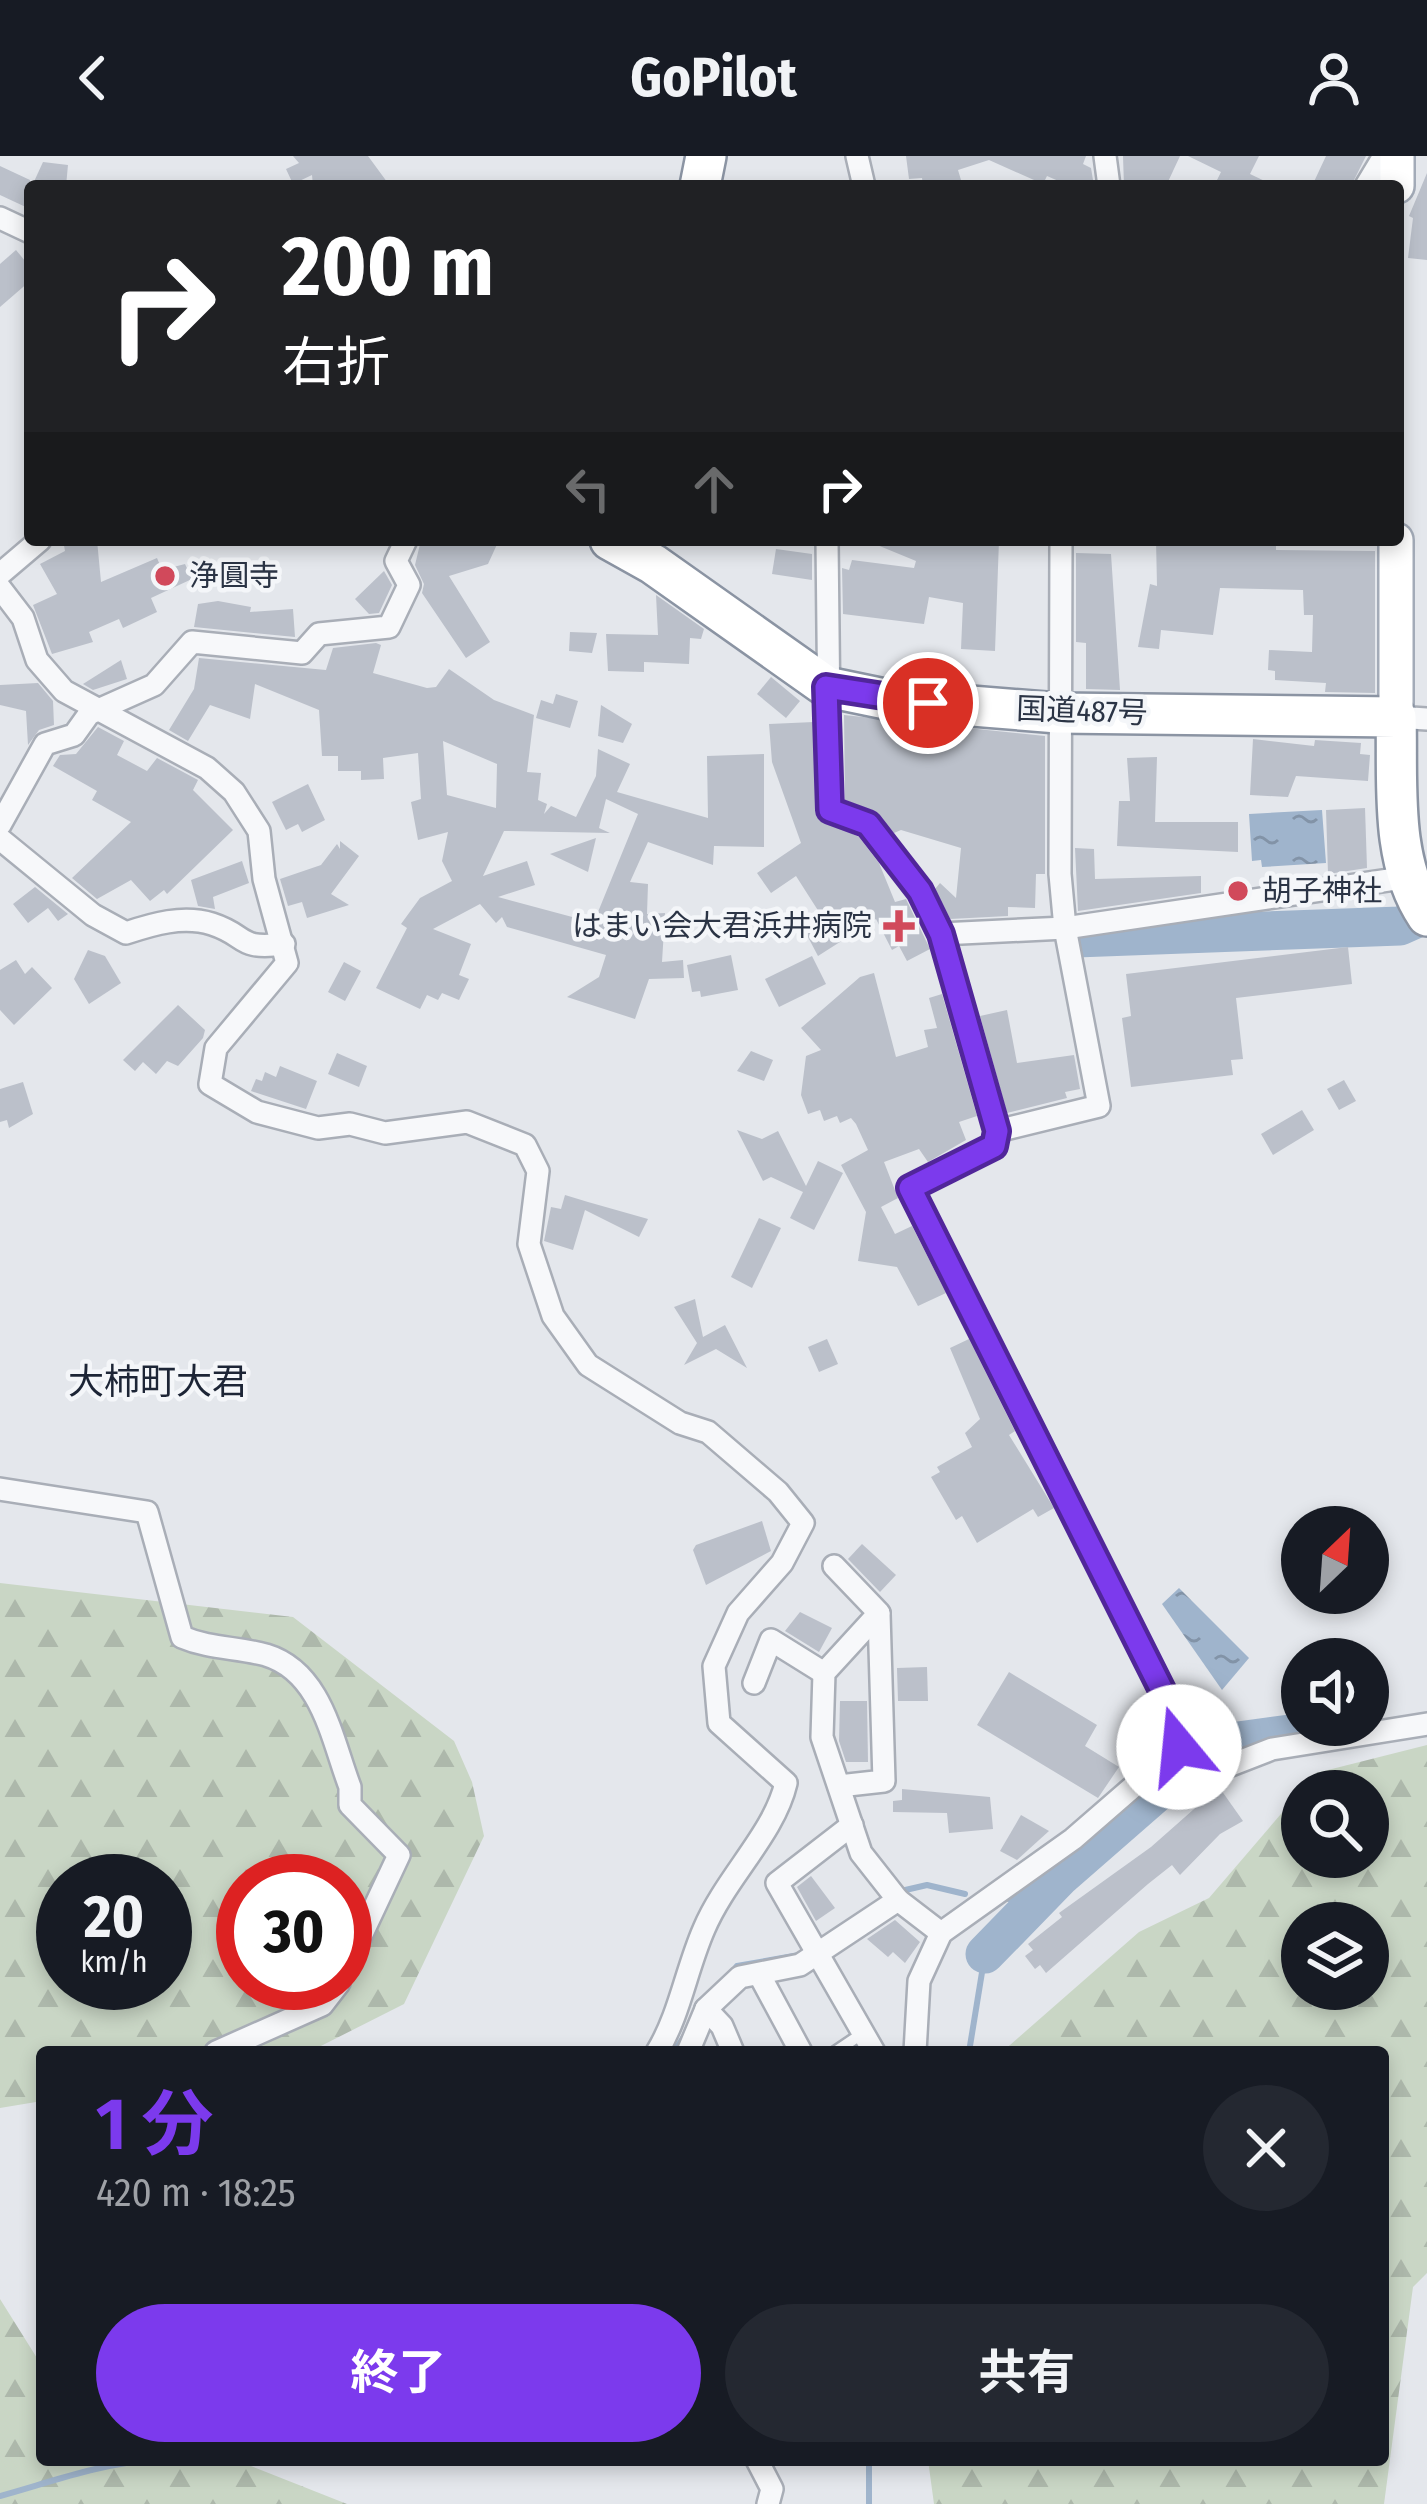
<!DOCTYPE html>
<html lang="ja">
<meta charset="utf-8">
<style>
body{margin:0;font-family:"Fira Sans Condensed","Noto Sans JP",sans-serif;background:#242831;color:#f1f3f6;height:100vh;display:flex;flex-direction:column;font-size:45px;white-space:nowrap}
*{box-sizing:border-box;margin:0}
p{font-size:39px;color:#9ea1a6}
.icon{flex:none;width:66px;height:66px;fill:none;stroke:currentColor;stroke-width:2;stroke-linecap:round;stroke-linejoin:round}
.map{position:relative;flex:1;overflow:hidden}
.panel{position:absolute;left:36px;top:1890px;width:1353px;height:420px;display:flex;flex-direction:column;background:#171b24;border-radius:12px;box-shadow:0 6px 18px #0003}
.panel>*{flex:none}
.top-card{position:absolute;left:24px;top:24px;width:1380px;height:366px;border-radius:12px;box-shadow:0 6px 18px #0003;background:#202124;color:#fff;overflow:hidden}
.needle{width:78px;rotate:25deg}
.fabs{position:absolute;left:1281px;top:1350px;display:grid;gap:24px}
.fabs a{display:grid;place-items:center;width:108px;height:108px;border-radius:50%;background:#171b24;box-shadow:0 6px 18px #0003;font-size:60px}
.speed{position:absolute;left:36px;top:1698px;display:flex;gap:24px;font-size:60px;font-weight:700;text-align:center}
.speed>*{display:grid;place-content:center;width:156px;height:156px;border-radius:50%;background:#171b24;box-shadow:0 6px 18px #0003;line-height:1}
.speed small{font-size:30px;font-weight:400}
.speed .limit{border:18px solid #d22;background:#fff;color:#111}
.pin{position:absolute;display:grid;place-items:center;width:102px;height:102px;color:#fff;margin:-51px;border:6px solid #fff;border-radius:50%;box-shadow:0 3px 12px #0007}
.me{position:absolute;width:132px;margin:-66px;rotate:343deg;stroke-linejoin:round;filter:drop-shadow(0 0 9px #0008)}
.turn{display:flex;align-items:center;gap:42px;height:252px;padding:0 60px;font-size:54px}
.turn .icon{width:156px;height:156px;stroke-width:2.5}
.turn b{display:block;font-size:84px;line-height:102px}
.lanes{display:flex;align-items:center;height:114px;padding:0 60px;background:#0003;justify-content:center;gap:60px;direction:ltr}
.lanes .off{opacity:.35}
.round{display:grid;place-items:center;flex:none;width:126px;height:126px;border-radius:63px;background:#242831}
.headline{display:flex;align-items:center;justify-content:space-between;height:204px;padding:0 60px}
h1{font-size:72px;font-weight:700;line-height:90px;color:#7c3aed}
.cta{display:flex;gap:24px;margin-top:auto;padding:24px 60px}
.cta a{flex:1;height:138px;border-radius:72px;background:#7c3aed;color:#fff;font-size:48px;font-weight:700;line-height:138px;text-align:center}
.cta a+a{background:#242831;color:#f1f3f6}
header{display:flex;justify-content:space-between;align-items:center;height:156px;padding:0 60px;background:#171b24;font-size:54px;font-weight:700}
.map>svg:first-child{display:block}
.forest{fill:url(#forest-firs);fill-rule:evenodd}
.water{fill:url(#water-ripples)}
.lines{fill:none;stroke-linecap:round;stroke-linejoin:round}
.stream{stroke:#9fb4cc;stroke-width:6}
.river{stroke:#9fb4cc;stroke-width:39}
.building{fill:#bbc0ca;fill-rule:evenodd}
.lane-casing{stroke:#a9aeb7;stroke-width:15}
.street-casing{stroke:#a9aeb7;stroke-width:26}
.primary-casing{stroke:#a3abb8;stroke-width:38}
.highway-casing{stroke:#8b94a3;stroke-width:44}
.lane{stroke:#f7f8fa;stroke-width:10}
.street{stroke:#f7f8fa;stroke-width:21}
.primary{stroke:#fff;stroke-width:33}
.highway{stroke:#fff;stroke-width:39}
.route-casing{stroke:#51269a;stroke-width:30}
.route{stroke:#7c3aed;stroke-width:21}
.poi-dot{fill:#d1495b;stroke:#f4f6f9;stroke-width:4.5}
.labels{text-anchor:middle;stroke-width:9;stroke-linejoin:round;paint-order:stroke}
.poi-label{font-size:30px;fill:#2b3445;stroke:#f4f6f9;text-anchor:start}
.street-label{font-size:30px;fill:#2b3445;stroke:#f4f6f9}
.quarter-label{font-size:36px;fill:#1d2536;stroke:#f4f6f9}
</style>
<header><svg class="icon" aria-label="back" viewBox="0 0 24 24"><path d="M15 5l-7 7 7 7"/></svg>GoPilot<svg class="icon" aria-label="person" viewBox="0 0 24 24"><circle cx="12" cy="8" r="4"/><path d="M4 21q1-7 8-7t8 7"/></svg></header>
<div class="map">
<svg width="1427" height="2348" viewBox="0 0 1427 2348">
<defs>
<pattern id="forest-firs" width="22" height="20" patternUnits="userSpaceOnUse" patternTransform="scale(3)"><rect width="22" height="20" fill="#c9d6c5"/><path d="M5 1l3.5 6h-7zM16 11l3.5 6h-7z" fill="#adb8ab"/></pattern>
<pattern id="water-ripples" width="26" height="14" patternUnits="userSpaceOnUse" patternTransform="scale(3)"><rect width="26" height="14" fill="#9fb4cc"/><path d="M2 4q2-2 4 0t4 0M15 11q2-2 4 0t4 0" fill="none" stroke="#8293a7"/></pattern>
</defs>
<rect width="100%" height="100%" fill="#e4e7ec"/>
<!-- forest -->
<g class="forest">
<path d="M0 1427 293 1461 454 1585 472 1626 484 1680 404 1848 309 1896H42V1945L0 1952ZM63 1725H165V1827H63ZM243 1725H345V1827H243Z"/>
<path d="M1427 1589V2117L1413 2131 1384 2348H934L928 2304H1383V1896H1002L1139 1776 1209 1742 1316 1617ZM1302 1635H1368V1701H1302ZM1302 1767H1368V1833H1302Z"/>
<polygon points="0,2143 42,2210 42,2304 236,2304 347,2348 0,2348"/>
</g>
<!-- water -->
<g class="water">
<polygon points="1322,654 1326,707 1262,711 1261,704 1252,705 1249,658"/>
<polygon points="1179,1432 1249,1502 1222,1534 1162,1448"/>
</g>
<g class="lines">
<!-- stream -->
<g class="stream">
<polyline points="901,1735 927,1729 965,1738"/>
<polyline points="1002,1742 1040,1747"/>
<polyline points="732,1816 737,1810 799,1799"/>
<polyline points="674,1896 685,1879"/>
<polyline points="969,1896 985,1798"/>
<path d="M0 2340C51 2326 101 2307 155 2304"/>
<polyline points="869,2348 869,2304"/>
</g>
<!-- river -->
<g class="river">
<polyline points="1076,782 1400,770 1427,758"/>
<polyline points="985,1798 1061,1720 1202,1597 1238,1585 1358,1569"/>
</g>
</g>
<!-- building -->
<g class="building">
<polygon points="293,0 368,0 390,30 313,30 312,19 293,28 286,13 299,7"/>
<polygon points="906,0 1086,0 1083,8 1091,12 1094,30 1070,30 1047,20 1043,28 989,4 958,14 961,24 923,29 922,22 909,23"/>
<polygon points="1123,0 1180,0 1166,30 1124,30"/>
<polygon points="1188,0 1259,0 1250,18 1275,30 1214,30 1221,16"/>
<polygon points="1326,0 1366,0 1351,30 1312,30"/>
<polygon points="43,6 68,9 66,30 32,30"/>
<polygon points="0,10 30,24 30,53 0,39"/>
<polygon points="1427,17 1427,104 1408,102 1413,62 1409,60"/>
<polygon points="16,94 30,111 30,125 0,151 0,108"/>
<polygon points="63,384 97,384 101,426 157,402 162,414 185,408 192,423 151,442 157,456 123,472 119,463 89,476 93,486 52,498 33,449 57,438 40,408 65,395"/>
<polygon points="421,384 499,384 488,408 449,420 490,486 466,502 422,437 424,428 415,409"/>
<polygon points="865,384 999,384 995,495 961,493 963,447 929,441 924,468 843,458 842,412 849,414 852,404 914,412 916,405"/>
<polygon points="1156,384 1276,384 1276,394 1375,395 1375,537 1325,536 1326,527 1275,524 1275,515 1268,514 1269,494 1312,496 1313,459 1304,459 1303,434 1220,432 1213,479 1161,474 1159,493 1138,491 1150,428 1157,430"/>
<polygon points="776,393 812,398 812,424 772,418"/>
<polygon points="1076,397 1111,398 1120,534 1086,533 1086,487 1076,486"/>
<polygon points="384,415 392,429 379,457 369,458 355,443"/>
<polygon points="656,439 704,473 701,483 690,482 689,508 644,506 644,516 608,515 606,478 658,479"/>
<polygon points="218,445 251,451 250,456 293,453 295,481 194,471 198,448"/>
<polygon points="570,476 597,477 592,497 569,495"/>
<path d="M376 487 381 489 373 517 427 532 436 531 449 513 494 544 534 559 527 616 541 617 538 644 547 648 544 658 551 650 576 661 596 620 598 593 630 608 617 636 708 662 707 600 764 598V691L714 690 713 709 648 686 630 726 648 728 647 758 665 757 662 806 683 804 684 822 649 823 635 863 567 841 599 821 606 799 507 771 502 761 496 767 480 748 433 773 471 788 459 819 469 823 459 844 442 837 438 844 427 839 420 853 376 832 407 772 401 768 420 742 452 725 442 705 448 676 418 684 411 646 421 643 418 597 383 602 384 623 361 624V615H338V600H322L319 554 255 528 250 563 210 549 188 585 169 574 194 533 199 502 326 514 333 492ZM443 585 497 608 496 652 447 639ZM606 643 638 658 589 778 573 773 576 762 498 741 535 729 527 705 483 720 504 675 610 677 599 672Z"/>
<polygon points="121,504 127,523 93,534 83,528"/>
<polygon points="771,521 800,545 786,562 757,538"/>
<polygon points="38,527 53,545 54,569 39,574 28,589 26,555 0,549 0,529"/>
<polygon points="556,538 578,545 570,572 536,562 541,544 553,548"/>
<polygon points="601,549 632,568 623,587 598,580"/>
<polygon points="844,559 1045,580 1045,718 1036,718 1035,752 1008,751 1008,760 950,763 935,733 940,727 956,742 961,692 901,674 894,677 874,655 845,644"/>
<polygon points="814,566 817,661 859,681 879,707 895,746 906,743 930,793 907,805 899,790 892,794 876,763 818,800 800,766 819,756 796,720 771,737 757,717 801,687 772,606 769,568"/>
<polygon points="98,571 124,585 117,599 147,615 157,602 198,624 193,634 233,674 167,738 164,734 150,745 131,724 97,743 72,722 131,666 92,644 97,635 53,610 60,599 76,598"/>
<polygon points="1253,583 1314,590 1315,584 1361,587 1360,598 1370,599 1368,625 1296,620 1288,641 1250,639"/>
<polygon points="1157,601 1155,666 1238,666 1238,696 1117,690 1119,645 1130,645 1127,602"/>
<polygon points="308,628 325,664 302,676 298,668 286,674 272,646"/>
<polygon points="1365,652 1367,712 1328,718 1326,654"/>
<polygon points="596,682 588,716 550,698"/>
<polygon points="340,685 359,700 331,738 349,749 307,762 302,746 288,750 280,723 321,709 337,688 340,693"/>
<polygon points="1075,692 1094,693 1095,723 1201,720 1201,737 1078,755"/>
<polygon points="242,705 249,727 213,741 215,753 198,750 191,724"/>
<polygon points="35,731 68,758 58,765 48,752 28,767 13,748"/>
<polygon points="1348,791 1352,828 1236,842 1243,903 1231,904 1233,919 1131,931 1122,862 1131,860 1126,818"/>
<polygon points="88,794 105,800 121,827 89,848 74,823"/>
<polygon points="731,799 738,834 701,841 700,835 692,836 687,809"/>
<polygon points="812,800 826,828 779,851 765,823"/>
<polygon points="16,804 25,818 32,811 52,832 14,869 0,854 0,814"/>
<polygon points="344,806 361,815 345,845 328,836"/>
<polygon points="874,817 896,901 928,891 924,874 937,872 929,842 942,838 977,960 959,966 966,984 928,1006 919,993 884,1006 898,1042 881,1051 895,1078 912,1070 946,1137 918,1150 897,1111 858,1105 866,1056 841,1009 868,994 856,968 851,962 840,967 837,960 824,965 820,954 808,958 801,939 806,900 821,894 801,872 860,821"/>
<polygon points="178,849 205,874 203,882 178,910 167,905 156,918 143,906 135,915 123,904"/>
<polygon points="1007,854 1017,907 1074,899 1080,933 1065,936 1067,942 1007,957 980,860"/>
<polygon points="751,895 773,904 764,925 737,915"/>
<polygon points="337,897 367,910 359,931 328,918"/>
<polygon points="280,910 317,925 306,953 251,935 256,923 262,925 265,916 276,921"/>
<polygon points="1344,924 1356,945 1339,954 1327,933"/>
<polygon points="23,926 33,958 9,972 7,964 0,966 0,933"/>
<polygon points="1302,954 1314,974 1273,999 1261,978"/>
<polygon points="737,974 762,983 778,975 806,1030 818,1005 843,1017 814,1074 790,1062 803,1036 771,1021 763,1025"/>
<polygon points="565,1039 588,1046 648,1063 639,1081 585,1054 573,1094 544,1085 551,1051 561,1053"/>
<polygon points="759,1062 781,1072 752,1132 731,1121"/>
<polygon points="695,1143 703,1181 725,1169 747,1212 716,1193 684,1209 697,1187 674,1151"/>
<polygon points="827,1183 838,1208 819,1216 808,1191"/>
<polygon points="969,1183 1015,1275 1009,1279 1054,1352 1038,1361 1033,1353 977,1387 962,1360 956,1364 931,1321 940,1316 937,1311 972,1291 965,1277 980,1263 950,1192"/>
<polygon points="762,1365 771,1395 706,1429 693,1394 696,1389"/>
<polygon points="862,1388 896,1419 880,1436 848,1403"/>
<polygon points="800,1456 832,1472 819,1496 785,1475"/>
<polygon points="927,1511 928,1545 898,1545 897,1512"/>
<polygon points="1009,1516 1097,1569 1085,1590 1119,1611 1098,1642 977,1569"/>
<polygon points="840,1545 867,1545 868,1606 846,1606 839,1585"/>
<polygon points="1147,1549 1158,1572 1138,1604 1123,1595"/>
<polygon points="1219,1631 1243,1665 1220,1678 1180,1719 1172,1709 1148,1728 1046,1817 1040,1809 1035,1813 1025,1800 1033,1794 1028,1788 1062,1761 1059,1757 1151,1691"/>
<polygon points="902,1633 990,1641 993,1673 949,1677 947,1657 893,1656 893,1645 902,1644"/>
<polygon points="1021,1659 1049,1675 1017,1704 1000,1695"/>
<polygon points="811,1720 835,1752 816,1765 797,1731"/>
<polygon points="895,1764 920,1786 905,1807 893,1796 888,1801 867,1783"/>
</g>
<g class="lines">
<defs>
<polyline id="lane" points="835,1896 863,1877"/>
<g id="street">
<polyline points="857,0 864,30"/>
<polyline points="1105,0 1109,30"/>
<polyline points="1366,30 1384,0"/>
<polyline points="0,62 30,76"/>
<polyline points="827,384 830,654 868,668 919,735 941,778 997,975 994,990 910,1032 1165,1540 1179,1591 1205,1619 1272,1593 1427,1568"/>
<polyline points="0,418 40,384"/>
<path d="M0 432 23 462 37 504 64 535 207 612 234 636 259 675 264 723 287 807 216 892 210 928 257 956 318 972 350 968 385 977 467 966 525 989 538 1015 529 1088 553 1160 588 1209 680 1267 708 1276 778 1336 803 1367 782 1407 738 1457 714 1510 719 1567 786 1627C774 1678 726 1721 704 1773 686 1814 680 1858 657 1896"/>
<polyline points="1396,561 1427,563"/>
<polyline points="0,669 45,588 74,579 89,558 154,529 192,486 302,497 319,478 389,471 409,429 396,405 406,384"/>
<path d="M0 683 93 759 126 777C153 768 183 759 212 768 249 780 236 794 284 788"/>
<polyline points="941,778 1065,772 1409,721"/>
<polyline points="997,975 1099,950 1065,772 1060,718 1061,384"/>
<path d="M0 1333 147 1356 182 1481C210 1493 237 1491 266 1499 322 1516 332 1584 350 1631V1649L399 1699 345 1814"/>
<polyline points="834,1410 879,1457 824,1517 822,1581 861,1697 898,1744"/>
<polyline points="754,1527 771,1484 824,1517"/>
<polyline points="839,1630 884,1625 879,1458"/>
<polyline points="852,1669 777,1727 874,1896"/>
<polyline points="759,1818 801,1896"/>
<polyline points="706,1853 722,1870 733,1896"/>
<polyline points="216,1896 322,1849 339,1827"/>
<polyline points="688,1896 706,1853 740,1821 800,1809 898,1744 941,1777"/>
<polyline points="915,1896 919,1825 941,1777 1073,1683 1179,1591"/>
<polyline points="757,2304 772,2333 768,2348"/>
</g>
<g id="primary">
<polyline points="1397,30 1397,0"/>
<polyline points="1396,561 1396,384"/>
</g>
<g id="highway">
<polyline points="700,30 706,0"/>
<path d="M610 384 653 408 827 531 885 543 1058 557 1396 561C1398 625 1389 704 1427 760"/>
</g>
</defs>
<!-- lane casing -->
<use href="#lane" class="lane-casing"/>
<!-- street casing -->
<use href="#street" class="street-casing"/>
<!-- primary casing -->
<use href="#primary" class="primary-casing"/>
<!-- highway casing -->
<use href="#highway" class="highway-casing"/>
<!-- lane -->
<use href="#lane" class="lane"/>
<!-- street -->
<use href="#street" class="street"/>
<!-- primary -->
<use href="#primary" class="primary"/>
<!-- highway -->
<use href="#highway" class="highway"/>
</g>
<g class="lines">
<defs>
<polyline id="route" points="928,547 826,531 830,654 868,668 920,735 941,778 997,975 994,990 910,1032 1165,1540 1179,1591"/>
</defs>
<!-- route casing -->
<use href="#route" class="route-casing"/>
<!-- route -->
<use href="#route" class="route"/>
</g>
<!-- markers -->
<g class="poi-dot">
<circle cx="165" cy="420" r="12"/>
<circle cx="1238" cy="735" r="12"/>
<path d="M893 752h12v12h12v12h-12v12h-12v-12h-12v-12h12z"/>
</g>
<g class="labels">
<!-- poi labels -->
<g class="poi-label">
<text x="189" y="430">浄圓寺</text>
<text x="1262" y="745">胡子神社</text>
<text x="872" y="780" text-anchor="end">はまい会大君浜井病院</text>
</g>
<!-- street labels -->
<g class="street-label">
<text transform="translate(1082 555) rotate(2)" y="10">国道487号</text>
</g>
<!-- quarter labels -->
<g class="quarter-label">
<text x="158" y="1238">大柿町大君</text>
</g>
</g>
</svg>
<div class="fabs">
<a><svg class="needle" viewBox="-14 -14 28 28"><path d="M0-13l5 13h-10z" fill="#e53935"/><path d="M0 13l5-13h-10z" fill="#9ea1a6"/></svg></a>
<a><svg class="icon" aria-label="sound" viewBox="0 0 24 24"><path d="M4 9h4l5-4v14l-5-4H4zM17 9q2 3 0 6"/></svg></a>
<a><svg class="icon" aria-label="search" viewBox="0 0 24 24"><circle cx="10" cy="10" r="6"/><path d="M15 15l6 6"/></svg></a>
<a><svg class="icon" aria-label="layers" viewBox="0 0 24 24"><path d="M12 4l9 5-9 5-9-5zM3 14l9 5 9-5"/></svg></a>
</div>
<div class="speed"><div>20<small>km/h</small></div><div class="limit">30</div></div>
<div class="pin" style="left:928px;top:547px;background:#d93025"><svg class="icon" aria-label="arrive" viewBox="0 0 24 24"><path d="M6 21V4h12l-3 4 3 4H6"/></svg></div>
<svg class="me" style="left:1179px;top:1591px" viewBox="-20 -20 40 40"><circle r="19" fill="#fff"/><path d="M0-13L10 11 0 6-10 11z" fill="#7c3aed"/></svg>
<div class="top-card">
<div class="turn"><svg class="icon" aria-label="right" viewBox="0 0 24 24"><path d="M7 20v-9h11M14 6l5 5-5 5"/></svg><div><b>200 m</b>右折</div></div>
<div class="lanes"><svg class="icon off" aria-label="left" viewBox="0 0 24 24"><path d="M17 20v-9H6M10 6l-5 5 5 5"/></svg><svg class="icon off" aria-label="ahead" viewBox="0 0 24 24"><path d="M12 20V5M6 11l6-6 6 6"/></svg><svg class="icon" aria-label="right" viewBox="0 0 24 24"><path d="M7 20v-9h11M14 6l5 5-5 5"/></svg></div>
</div>
<section class="panel">
<div class="headline"><div><h1>1 分</h1><p>420 m · 18:25</p></div><a class="round"><svg class="icon" aria-label="close" viewBox="0 0 24 24"><path d="M6 6l12 12M18 6L6 18"/></svg></a></div>
<div class="cta"><a>終了</a><a>共有</a></div>
</section>
</div>
